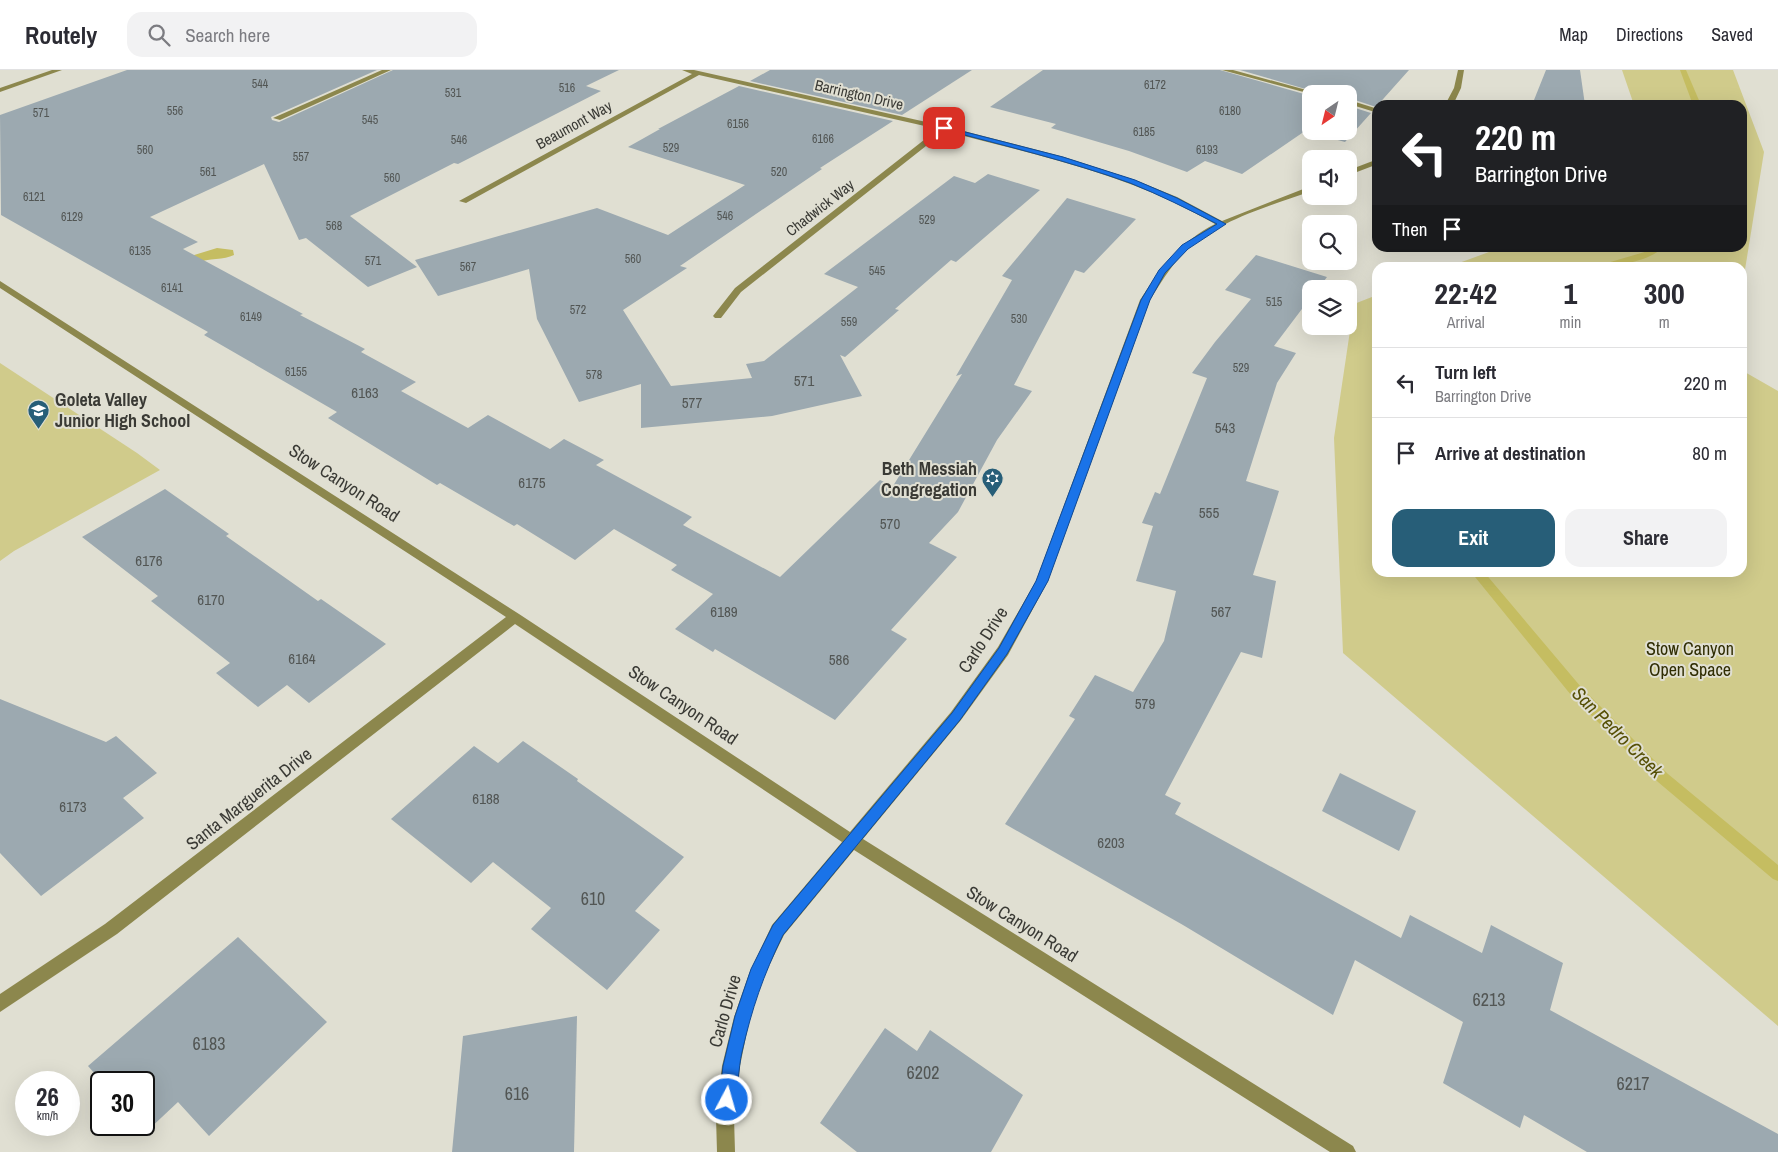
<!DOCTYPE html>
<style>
body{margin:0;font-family:"Archivo Narrow",sans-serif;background:#f2f2f3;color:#2b2b33;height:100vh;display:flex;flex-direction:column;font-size:19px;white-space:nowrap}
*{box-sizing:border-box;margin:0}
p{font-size:16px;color:#7c7c81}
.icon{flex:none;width:28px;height:28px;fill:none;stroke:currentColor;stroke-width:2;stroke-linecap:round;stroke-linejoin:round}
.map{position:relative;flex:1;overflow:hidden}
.details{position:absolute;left:1372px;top:192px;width:375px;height:315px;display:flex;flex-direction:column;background:#fff;border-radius:15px;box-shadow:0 5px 20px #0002}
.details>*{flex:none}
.top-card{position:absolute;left:1372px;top:30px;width:375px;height:152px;border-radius:15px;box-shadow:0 5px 20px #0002;background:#202124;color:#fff;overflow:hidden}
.needle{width:32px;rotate:215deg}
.buttons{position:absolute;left:1302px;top:15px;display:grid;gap:10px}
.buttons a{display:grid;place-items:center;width:55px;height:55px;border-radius:10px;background:#fff;box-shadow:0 5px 20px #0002;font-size:25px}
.speed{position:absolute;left:15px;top:1001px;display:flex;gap:10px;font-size:25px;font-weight:700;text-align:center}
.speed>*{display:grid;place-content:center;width:65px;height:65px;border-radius:50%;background:#fff;box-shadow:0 5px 20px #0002;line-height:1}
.speed small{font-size:12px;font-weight:400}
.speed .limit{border:2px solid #111;border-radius:8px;background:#fff;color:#111}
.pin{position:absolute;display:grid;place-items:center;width:42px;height:42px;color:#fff;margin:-21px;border-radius:10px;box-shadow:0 2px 8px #0006}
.me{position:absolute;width:55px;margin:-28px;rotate:6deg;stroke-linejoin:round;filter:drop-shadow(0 0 4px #0008)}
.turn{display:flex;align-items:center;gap:18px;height:105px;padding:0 20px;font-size:22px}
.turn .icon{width:65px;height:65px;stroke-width:2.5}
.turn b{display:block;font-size:35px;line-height:42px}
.then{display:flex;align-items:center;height:48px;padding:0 20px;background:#0003;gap:10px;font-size:19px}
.eta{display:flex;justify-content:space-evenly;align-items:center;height:85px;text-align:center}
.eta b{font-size:30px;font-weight:700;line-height:35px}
.button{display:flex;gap:10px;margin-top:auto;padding:10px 20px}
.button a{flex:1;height:58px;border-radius:15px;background:#275e78;color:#fff;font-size:20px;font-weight:700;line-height:58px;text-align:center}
.button a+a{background:#f2f2f3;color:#2b2b33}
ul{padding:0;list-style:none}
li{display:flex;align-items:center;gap:15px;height:70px;padding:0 20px;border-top:1px solid #e1e1e2}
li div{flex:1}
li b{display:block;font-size:19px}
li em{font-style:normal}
header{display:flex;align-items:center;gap:30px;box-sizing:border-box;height:70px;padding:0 25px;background:#fff;border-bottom:1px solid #e1e1e2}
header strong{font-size:24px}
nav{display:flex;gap:28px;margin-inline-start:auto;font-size:18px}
.search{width:350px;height:45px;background:#f2f2f3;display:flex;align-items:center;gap:12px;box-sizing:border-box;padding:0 18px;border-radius:15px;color:#7c7c81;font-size:19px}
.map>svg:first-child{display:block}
.green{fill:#d0cb8b}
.water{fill:#c5bd61}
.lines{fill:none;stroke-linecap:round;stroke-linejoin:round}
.stream{fill:#c5bd61;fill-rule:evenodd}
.building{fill:#9ca9b0}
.minor{fill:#8c874d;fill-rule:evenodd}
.route{fill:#1a73e8;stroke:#114b97}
.labels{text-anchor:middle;stroke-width:4;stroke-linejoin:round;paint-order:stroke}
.far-number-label{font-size:12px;fill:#525654}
.far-street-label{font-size:15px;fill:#3a3a35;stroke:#e0dfd2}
.number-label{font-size:15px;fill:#525654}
.poi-label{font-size:18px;font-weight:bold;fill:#3a3a35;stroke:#e0dfd2;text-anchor:start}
.street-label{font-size:18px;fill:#3a3a35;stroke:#e0dfd2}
.park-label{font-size:18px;fill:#302d03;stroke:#e0dfd2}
.near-number-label{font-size:18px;fill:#525654}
.water-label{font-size:19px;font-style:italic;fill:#565006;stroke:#e0dfd2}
</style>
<header>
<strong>Routely</strong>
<div class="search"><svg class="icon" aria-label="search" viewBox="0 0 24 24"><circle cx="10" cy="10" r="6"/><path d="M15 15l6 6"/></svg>Search here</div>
<nav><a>Map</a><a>Directions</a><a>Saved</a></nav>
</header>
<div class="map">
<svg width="1778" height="1082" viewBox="0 0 1778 1082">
<rect width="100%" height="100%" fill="#e0dfd2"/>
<!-- green -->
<g class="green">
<polygon points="1622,0 1733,0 1764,82 1743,212 1742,198 1448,197 1500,178 1742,178 1742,35 1634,35"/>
<polygon points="1377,225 1378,502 1742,502 1743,301 1778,321 1778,956 1343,583 1334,368 1354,234"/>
<polygon points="0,293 137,383 160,400 14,481 0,491"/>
</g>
<!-- water -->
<path class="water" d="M217 178 233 180 234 185C224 190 209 188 196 193L191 186Z"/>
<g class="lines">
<!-- stream -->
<g class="stream">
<polygon points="1680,0 1686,0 1701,35 1693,35"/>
<path d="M1653 178H1662C1649 192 1608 198 1590 198L1648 181Z"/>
<polygon points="1471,502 1484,502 1581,617 1668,704 1778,795 1778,811 1773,809 1658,712 1571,625"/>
</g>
</g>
<!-- building -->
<g class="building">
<polygon points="127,0 377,0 271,47 272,50 279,52 393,0 619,0 586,16 601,21 458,94 454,93 350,146 417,197 368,217 306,168 299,170 264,94 150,147 198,172 183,179 303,244 300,245 365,279 361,282 416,312 401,321 468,358 488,345 550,379 564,369 604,390 596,395 692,447 683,455 780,507 880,410 893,416 962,304 956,306 1012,210 1002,206 1067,128 1136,149 1084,203 1075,200 1014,315 1032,321 997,370 958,442 929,473 957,487 891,560 907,569 835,650 715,579 713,582 675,559 713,524 671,500 677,495 614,459 575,490 517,454 514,456 440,413 437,415 328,348 337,342 204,265 208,262 1,145 0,45"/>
<polygon points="770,0 972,0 902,45 750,11"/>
<polygon points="1043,0 1220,0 1311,26 1311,61 1349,61 1349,36 1371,43 1345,72 1305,61 1242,104 1205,91 1187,102 1129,81 1051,58 1056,54 990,37"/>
<polygon points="1240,0 1409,0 1376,37 1349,28 1349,24 1323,24"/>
<polygon points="1546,0 1580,0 1585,35 1532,35"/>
<polygon points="739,16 893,51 820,98 822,99 680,196 687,198 623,240 671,316 752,308 746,294 764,291 858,217 824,204 954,106 975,113 988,104 1040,120 956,192 951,190 895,239 899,240 845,287 840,285 862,326 772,346 641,358 641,314 579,332 537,249 529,199 438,226 415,190 597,138 668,165 745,115 628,77 660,59 658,59"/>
<polygon points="1256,185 1327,207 1318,219 1311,219 1311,227 1274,276 1296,283 1277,313 1246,411 1279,421 1253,505 1276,511 1262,588 1241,582 1165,725 1181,733 1175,744 1401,868 1410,845 1482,883 1491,855 1563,893 1550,940 1778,1064 1778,1082 1587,1082 1524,1045 1520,1058 1443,1013 1463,952 1355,890 1333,945 1183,855 1005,754 1075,649 1069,646 1095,605 1133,622 1164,571 1176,521 1136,511 1153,456 1142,453 1155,422 1160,424 1207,308 1192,303 1215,272 1251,229 1225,220"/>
<polygon points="165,419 229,464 226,466 318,531 321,529 386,574 309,633 287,615 258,637 216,603 230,593 151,531 158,526 82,467"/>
<polygon points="0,629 106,672 116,666 157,703 123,728 144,748 41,826 0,783"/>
<polygon points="523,671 578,709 577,711 684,787 635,841 660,860 607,920 531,859 551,838 493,792 471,813 391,749 474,676 498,693"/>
<polygon points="1340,703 1416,741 1399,781 1322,741"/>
<polygon points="238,867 327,952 209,1066 178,1032 146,1062 139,1055 144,1055 144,1012 102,1012 88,996"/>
<polygon points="577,946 574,1082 452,1082 463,966"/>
<polygon points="885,958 917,981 930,960 1023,1025 991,1082 857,1082 820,1053"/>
</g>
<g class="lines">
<!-- minor -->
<g class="minor">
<polygon points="52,0 62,0 0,22 0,18"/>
<polygon points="382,0 391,0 280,50 273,48"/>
<path d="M682 0H694L944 56 1064 87 1135 110 1177 127 1222 151 1311 116V121C1268 137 1217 150 1184 183 1170 197 1160 214 1150 230L1048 511 1008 585 961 650 863 769 1353 1076 1356 1082H1330L854 780 784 865 764 906 750 947 740 996 734 1047 735 1082H717L716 1047 722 996 734 947 749 904 772 855 842 772 515 554 117 864 0 942V924L105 854 506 547 0 218V211L519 544 850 762 951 642 998 577 1036 511 1140 230C1161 198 1181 171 1215 154 1201 146 1186 138 1171 131 1100 98 1021 81 945 61L741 222 721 248H715L713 246 735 218 938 59 699 5 466 133 459 131 692 4Z"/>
<polygon points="1222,0 1233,0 1321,24 1311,24"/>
<polygon points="1458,0 1464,0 1461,18 1453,35 1445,35 1454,18"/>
<polygon points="1349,30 1378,39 1378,43 1349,34"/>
<polygon points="1378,89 1378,94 1349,105 1349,100"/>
</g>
</g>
<!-- route -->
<path class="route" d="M942 56 1063 87 1135 110 1177 128 1226 154 1188 179 1165 203 1150 230 1048 511 1007 584 960 650 783 865C763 906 752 938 742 982 738 999 739 1019 733 1035L727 1038 721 1035 719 1030 723 996 735 946 751 899 773 855 952 643 999 578 1036 511 1141 230 1159 200 1182 175 1217 154C1188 139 1160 125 1130 113 1069 91 1005 76 942 59Z"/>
<!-- icons -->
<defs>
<symbol id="school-pin" viewBox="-11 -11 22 30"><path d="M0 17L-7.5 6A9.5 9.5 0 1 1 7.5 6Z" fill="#275e78" stroke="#e0dfd2"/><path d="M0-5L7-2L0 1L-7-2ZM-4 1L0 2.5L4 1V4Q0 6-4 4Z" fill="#fff"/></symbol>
<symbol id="synagogue-pin" viewBox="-11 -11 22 30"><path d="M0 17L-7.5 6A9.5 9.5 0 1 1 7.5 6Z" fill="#275e78" stroke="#e0dfd2"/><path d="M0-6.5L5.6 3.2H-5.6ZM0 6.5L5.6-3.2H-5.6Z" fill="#fff"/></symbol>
</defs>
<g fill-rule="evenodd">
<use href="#school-pin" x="26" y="328" width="25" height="34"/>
<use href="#synagogue-pin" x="980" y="396" width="25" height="34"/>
</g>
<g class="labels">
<!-- far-number labels -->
<g class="far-number-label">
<text x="260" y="18">544</text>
<text x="1155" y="19">6172</text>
<text x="567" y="22">516</text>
<text x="453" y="27">531</text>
<text x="175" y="45">556</text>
<text x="1230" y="45">6180</text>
<text x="41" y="47">571</text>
<text x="370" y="54">545</text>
<text x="738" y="58">6156</text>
<text x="1144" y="66">6185</text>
<text x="823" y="73">6166</text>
<text x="459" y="74">546</text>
<text x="671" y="82">529</text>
<text x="145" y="84">560</text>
<text x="1207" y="84">6193</text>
<text x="301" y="91">557</text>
<text x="208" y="106">561</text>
<text x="779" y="106">520</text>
<text x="392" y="112">560</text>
<text x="34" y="131">6121</text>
<text x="725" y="150">546</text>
<text x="72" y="151">6129</text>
<text x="927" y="154">529</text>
<text x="334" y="160">568</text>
<text x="140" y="185">6135</text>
<text x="633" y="193">560</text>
<text x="373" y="195">571</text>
<text x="468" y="201">567</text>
<text x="877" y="205">545</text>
<text x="172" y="222">6141</text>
<text x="1274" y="236">515</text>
<text x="578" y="244">572</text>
<text x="251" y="251">6149</text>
<text x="1019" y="253">530</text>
<text x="849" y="256">559</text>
<text x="1241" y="302">529</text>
<text x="296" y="306">6155</text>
<text x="594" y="309">578</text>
</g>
<!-- far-street labels -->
<g class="far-street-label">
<text transform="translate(859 25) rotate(13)" y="5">Barrington Drive</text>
<text transform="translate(574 55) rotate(-29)" y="5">Beaumont Way</text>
<text transform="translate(820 138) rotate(-38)" y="5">Chadwick Way</text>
</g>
<!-- number labels -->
<g class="number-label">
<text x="804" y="316">571</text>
<text x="365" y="328">6163</text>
<text x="692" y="338">577</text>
<text x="1225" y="363">543</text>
<text x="532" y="418">6175</text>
<text x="1209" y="448">555</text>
<text x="890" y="459">570</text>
<text x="149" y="496">6176</text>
<text x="211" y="535">6170</text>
<text x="724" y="547">6189</text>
<text x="1221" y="547">567</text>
<text x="302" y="594">6164</text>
<text x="839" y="595">586</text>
<text x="1145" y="639">579</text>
<text x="486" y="734">6188</text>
<text x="73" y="742">6173</text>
<text x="1111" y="778">6203</text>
</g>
<!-- poi labels -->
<g class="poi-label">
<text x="55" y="336">Goleta Valley<tspan x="55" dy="21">Junior High School</tspan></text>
<text x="977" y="405" text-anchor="end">Beth Messiah<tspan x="977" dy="21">Congregation</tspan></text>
</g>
<!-- street labels -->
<g class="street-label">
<text transform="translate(344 413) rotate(33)" y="6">Stow Canyon Road</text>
<text transform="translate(983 570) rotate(-57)" y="6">Carlo Drive</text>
<text transform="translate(683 635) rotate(34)" y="6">Stow Canyon Road</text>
<text transform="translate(249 729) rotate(-38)" y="6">Santa Marguerita Drive</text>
<text transform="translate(1022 854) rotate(32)" y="6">Stow Canyon Road</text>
<text transform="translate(725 941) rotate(-74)" y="6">Carlo Drive</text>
</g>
<!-- park labels -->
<g class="park-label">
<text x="1690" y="585">Stow Canyon<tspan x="1690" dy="21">Open Space</tspan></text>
</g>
<!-- near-number labels -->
<g class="near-number-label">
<text x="593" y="835">610</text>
<text x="1489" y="936">6213</text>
<text x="209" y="980">6183</text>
<text x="923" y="1009">6202</text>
<text x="1633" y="1020">6217</text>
<text x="517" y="1030">616</text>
</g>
<!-- water labels -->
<g class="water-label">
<text transform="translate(1618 662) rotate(45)" y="7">San Pedro Creek</text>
</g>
</g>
</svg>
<div class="buttons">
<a><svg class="needle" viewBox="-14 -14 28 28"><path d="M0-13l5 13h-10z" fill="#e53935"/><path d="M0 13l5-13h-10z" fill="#7c7c81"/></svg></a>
<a><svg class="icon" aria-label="sound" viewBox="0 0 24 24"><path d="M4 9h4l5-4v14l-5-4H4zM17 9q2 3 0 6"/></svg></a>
<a><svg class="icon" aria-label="search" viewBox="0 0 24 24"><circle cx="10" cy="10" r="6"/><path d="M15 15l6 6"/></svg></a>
<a><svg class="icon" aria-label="layers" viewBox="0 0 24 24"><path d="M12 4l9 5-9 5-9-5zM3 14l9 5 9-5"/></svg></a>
</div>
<div class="speed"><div>26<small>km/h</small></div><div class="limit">30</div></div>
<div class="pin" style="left:944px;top:58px;background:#d93025"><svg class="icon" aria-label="arrive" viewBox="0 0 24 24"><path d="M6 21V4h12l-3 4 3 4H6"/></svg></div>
<svg class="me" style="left:727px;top:1030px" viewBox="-20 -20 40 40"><circle r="17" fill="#1a73e8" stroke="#fff" stroke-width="3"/><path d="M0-11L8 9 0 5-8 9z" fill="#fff"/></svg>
<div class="top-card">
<div class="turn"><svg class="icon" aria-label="left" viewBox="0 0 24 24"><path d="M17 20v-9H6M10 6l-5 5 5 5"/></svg><div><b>220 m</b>Barrington Drive</div></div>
<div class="then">Then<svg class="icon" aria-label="arrive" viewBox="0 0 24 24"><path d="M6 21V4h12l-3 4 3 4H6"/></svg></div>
</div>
<section class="details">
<div class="eta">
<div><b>22:42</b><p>Arrival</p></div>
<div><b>1</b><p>min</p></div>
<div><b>300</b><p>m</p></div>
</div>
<ul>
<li><svg class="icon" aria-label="left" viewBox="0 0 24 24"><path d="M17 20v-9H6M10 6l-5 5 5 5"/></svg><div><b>Turn left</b><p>Barrington Drive</p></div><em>220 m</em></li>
<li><svg class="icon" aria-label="arrive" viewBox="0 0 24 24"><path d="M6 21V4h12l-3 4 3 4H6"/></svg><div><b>Arrive at destination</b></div><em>80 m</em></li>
</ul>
<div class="button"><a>Exit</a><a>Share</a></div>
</section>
</div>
